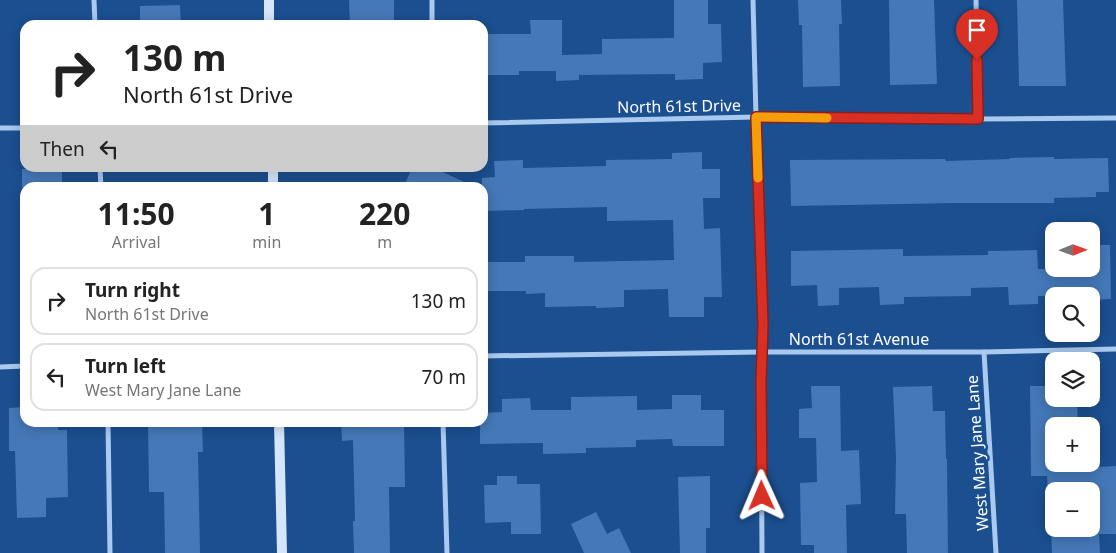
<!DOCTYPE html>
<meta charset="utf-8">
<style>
body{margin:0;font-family:"Noto Sans",sans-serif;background:#f6f6f6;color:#222;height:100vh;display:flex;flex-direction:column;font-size:19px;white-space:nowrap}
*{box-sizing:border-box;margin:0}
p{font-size:16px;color:#767676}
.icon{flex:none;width:28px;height:28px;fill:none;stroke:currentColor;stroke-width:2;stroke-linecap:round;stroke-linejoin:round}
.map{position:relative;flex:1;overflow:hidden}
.panel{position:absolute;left:20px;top:182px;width:468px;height:245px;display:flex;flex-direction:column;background:#fff;border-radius:15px;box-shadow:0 2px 12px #0003}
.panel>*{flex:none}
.banner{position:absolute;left:20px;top:20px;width:468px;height:152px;border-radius:15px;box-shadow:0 2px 12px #0003;background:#fff;color:#222;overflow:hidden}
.needle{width:32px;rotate:89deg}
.controls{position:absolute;left:1045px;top:222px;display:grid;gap:10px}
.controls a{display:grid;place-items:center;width:55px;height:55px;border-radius:10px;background:#fff;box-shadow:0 2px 12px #0003;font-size:25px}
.pin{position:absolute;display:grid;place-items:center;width:42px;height:42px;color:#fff;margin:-51px -21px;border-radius:50% 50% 50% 0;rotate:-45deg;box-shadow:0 0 5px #0007}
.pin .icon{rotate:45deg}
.me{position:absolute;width:55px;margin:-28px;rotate:359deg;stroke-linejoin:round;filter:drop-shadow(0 0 4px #0008)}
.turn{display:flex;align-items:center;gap:18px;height:105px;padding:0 20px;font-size:22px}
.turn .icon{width:65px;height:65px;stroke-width:2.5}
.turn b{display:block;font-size:35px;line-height:42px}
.then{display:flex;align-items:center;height:48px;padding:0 20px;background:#0003;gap:10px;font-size:19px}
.eta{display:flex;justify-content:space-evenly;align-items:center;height:85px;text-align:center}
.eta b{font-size:30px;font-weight:700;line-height:35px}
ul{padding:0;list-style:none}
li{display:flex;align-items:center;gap:15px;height:68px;margin:0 10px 8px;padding:0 10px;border:2px solid #e0e0e0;border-radius:15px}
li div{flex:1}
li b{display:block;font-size:19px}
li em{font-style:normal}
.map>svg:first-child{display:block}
.building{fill:#4478b7}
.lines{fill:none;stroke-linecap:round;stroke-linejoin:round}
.minor{stroke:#a9c9ee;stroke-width:5}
.secondary{stroke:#d6e6fa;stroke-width:10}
.route-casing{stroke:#8d1f18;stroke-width:12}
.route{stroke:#d93025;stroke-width:9}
.slow{stroke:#f59e0b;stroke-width:9}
.labels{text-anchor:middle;stroke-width:5;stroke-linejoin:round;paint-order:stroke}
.street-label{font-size:16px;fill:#fff;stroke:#1b4f8f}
</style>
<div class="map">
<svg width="1116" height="553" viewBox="0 0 1116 553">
<rect width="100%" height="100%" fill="#1b4f8f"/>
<!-- building -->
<g class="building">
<polygon points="349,0 394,0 394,25 350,25"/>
<polygon points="674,0 708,0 708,24 721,24 722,62 703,63 703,79 675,80 675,74 579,75 579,80 556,81 556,71 519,71 519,75 482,75 482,34 531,34 530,20 562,20 562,55 602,54 602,39 674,38"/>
<polygon points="798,0 841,0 842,24 839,24 840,86 803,87 802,25 799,25"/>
<polygon points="889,0 934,0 937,84 890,85"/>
<polygon points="1017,0 1063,0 1066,86 1019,86"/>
<polygon points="180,5 181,25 140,25 140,6"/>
<polygon points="702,152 702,169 720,169 720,198 703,198 704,229 720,228 722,297 704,297 704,317 669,317 668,289 624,290 624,307 596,308 596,306 545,307 545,293 526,294 526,291 482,291 482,262 525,262 525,256 574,256 574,262 674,260 673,220 607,221 607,207 524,209 524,210 482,211 482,178 495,177 494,161 523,160 523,168 606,166 606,160 672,159 672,153"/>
<polygon points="1054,157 1054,159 1108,158 1109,192 1096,192 1096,197 1054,198 1054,203 957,203 791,206 790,160 945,159 946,161 1010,159 1010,158"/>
<polygon points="62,168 62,188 22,188 22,169"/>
<polygon points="412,168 434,168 477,188 403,188"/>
<polygon points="1091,245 1110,245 1111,299 1091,300 1091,296 1038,296 1038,304 1009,305 1008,287 971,288 971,296 904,297 904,304 880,305 879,287 839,288 839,305 818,306 817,285 791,286 791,251 903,249 903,256 988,255 988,251 1037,250 1038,269 1091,269"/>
<polygon points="811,386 840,386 841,451 859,450 861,504 846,505 847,553 814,553 814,545 801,545 800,483 817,482 816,438 799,438 799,409 812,408"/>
<polygon points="932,386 933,411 945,411 946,459 947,459 948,553 907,553 906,514 895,514 896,458 893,387"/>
<polygon points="1030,386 1054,386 1054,399 1077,399 1078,426 1054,426 1054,464 1079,464 1079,468 1116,466 1116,534 1099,534 1100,553 1052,553 1051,529 1091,529 1091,491 1048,491 1047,476 1031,476"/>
<polygon points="672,395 701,395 701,410 724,410 724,446 673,446 672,439 636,440 636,447 586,448 586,453 543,454 543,443 480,444 480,422 482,422 482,413 502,412 502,399 530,398 531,410 571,410 571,397 637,396 637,410 672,409"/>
<polygon points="25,407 25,422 58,422 58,430 67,430 68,497 46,498 46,517 17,518 15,451 9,451 9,408"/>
<polygon points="202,422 203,452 198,452 200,553 165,553 164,492 149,492 148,423"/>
<polygon points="341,422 404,422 405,487 389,487 390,553 354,553 353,521 355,521 353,440 342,441"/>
<polygon points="497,476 517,476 517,484 540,484 541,534 511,534 511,522 485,523 484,485 497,485"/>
<polygon points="710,476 710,528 706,528 706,553 680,553 678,477"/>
<polygon points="596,512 607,534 619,528 631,553 584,553 571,524"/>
</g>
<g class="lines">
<!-- minor -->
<g class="minor">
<polyline points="94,0 95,25"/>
<polyline points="432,0 432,25"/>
<polyline points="753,0 756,117 763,325 761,381 762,553"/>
<polyline points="976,0 978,119"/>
<polyline points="482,123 756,117 978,119 1116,118"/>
<polyline points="0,128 25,128"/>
<polyline points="100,168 101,188"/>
<polyline points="984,352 996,553"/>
<polyline points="482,356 762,352 984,352 1116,349"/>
<polyline points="0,367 25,366"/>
<polyline points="108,422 110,553"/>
<polyline points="443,422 447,553"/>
</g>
<!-- secondary -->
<g class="secondary">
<polyline points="269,0 269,25"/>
<polyline points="273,168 273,188"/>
<polyline points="279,422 282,553"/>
</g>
</g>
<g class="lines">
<defs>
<polyline id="route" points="762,496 761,381 763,325 756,117 978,119 977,60"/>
</defs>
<!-- route casing -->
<use href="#route" class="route-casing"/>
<!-- route -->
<use href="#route" class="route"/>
<!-- slow -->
<polyline class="slow" points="758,178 756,117 827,118"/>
</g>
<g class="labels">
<!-- street labels -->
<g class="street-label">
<text transform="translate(679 106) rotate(-1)" y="6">North 61st Drive</text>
<text x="859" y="345">North 61st Avenue</text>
<text transform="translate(977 453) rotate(-94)" y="6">West Mary Jane Lane</text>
</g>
</g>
</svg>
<div class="controls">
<a><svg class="needle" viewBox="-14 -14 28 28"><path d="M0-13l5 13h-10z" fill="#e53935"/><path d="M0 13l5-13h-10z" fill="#767676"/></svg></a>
<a><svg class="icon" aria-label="search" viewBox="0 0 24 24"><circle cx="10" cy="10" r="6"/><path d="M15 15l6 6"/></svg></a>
<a><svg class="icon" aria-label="layers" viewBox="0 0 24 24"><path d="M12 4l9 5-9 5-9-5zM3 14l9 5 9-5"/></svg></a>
<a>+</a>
<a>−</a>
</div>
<div class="pin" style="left:977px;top:60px;background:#d93025"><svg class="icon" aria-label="arrive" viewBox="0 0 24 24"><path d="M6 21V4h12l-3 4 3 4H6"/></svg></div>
<svg class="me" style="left:762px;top:496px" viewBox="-20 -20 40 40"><path d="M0-17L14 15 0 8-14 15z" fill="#d93025" stroke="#fff" stroke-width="4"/></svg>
<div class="banner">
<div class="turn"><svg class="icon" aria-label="right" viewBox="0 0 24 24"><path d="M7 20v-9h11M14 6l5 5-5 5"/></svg><div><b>130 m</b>North 61st Drive</div></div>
<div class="then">Then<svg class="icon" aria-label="left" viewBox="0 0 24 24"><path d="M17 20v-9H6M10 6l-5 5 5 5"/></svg></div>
</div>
<section class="panel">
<div class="eta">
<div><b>11:50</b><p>Arrival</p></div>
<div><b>1</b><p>min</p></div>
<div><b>220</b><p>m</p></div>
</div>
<ul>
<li><svg class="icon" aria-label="right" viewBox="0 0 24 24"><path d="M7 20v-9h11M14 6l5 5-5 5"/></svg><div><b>Turn right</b><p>North 61st Drive</p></div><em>130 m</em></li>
<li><svg class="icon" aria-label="left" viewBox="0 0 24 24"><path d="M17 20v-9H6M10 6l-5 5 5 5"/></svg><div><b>Turn left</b><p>West Mary Jane Lane</p></div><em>70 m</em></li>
</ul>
</section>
</div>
